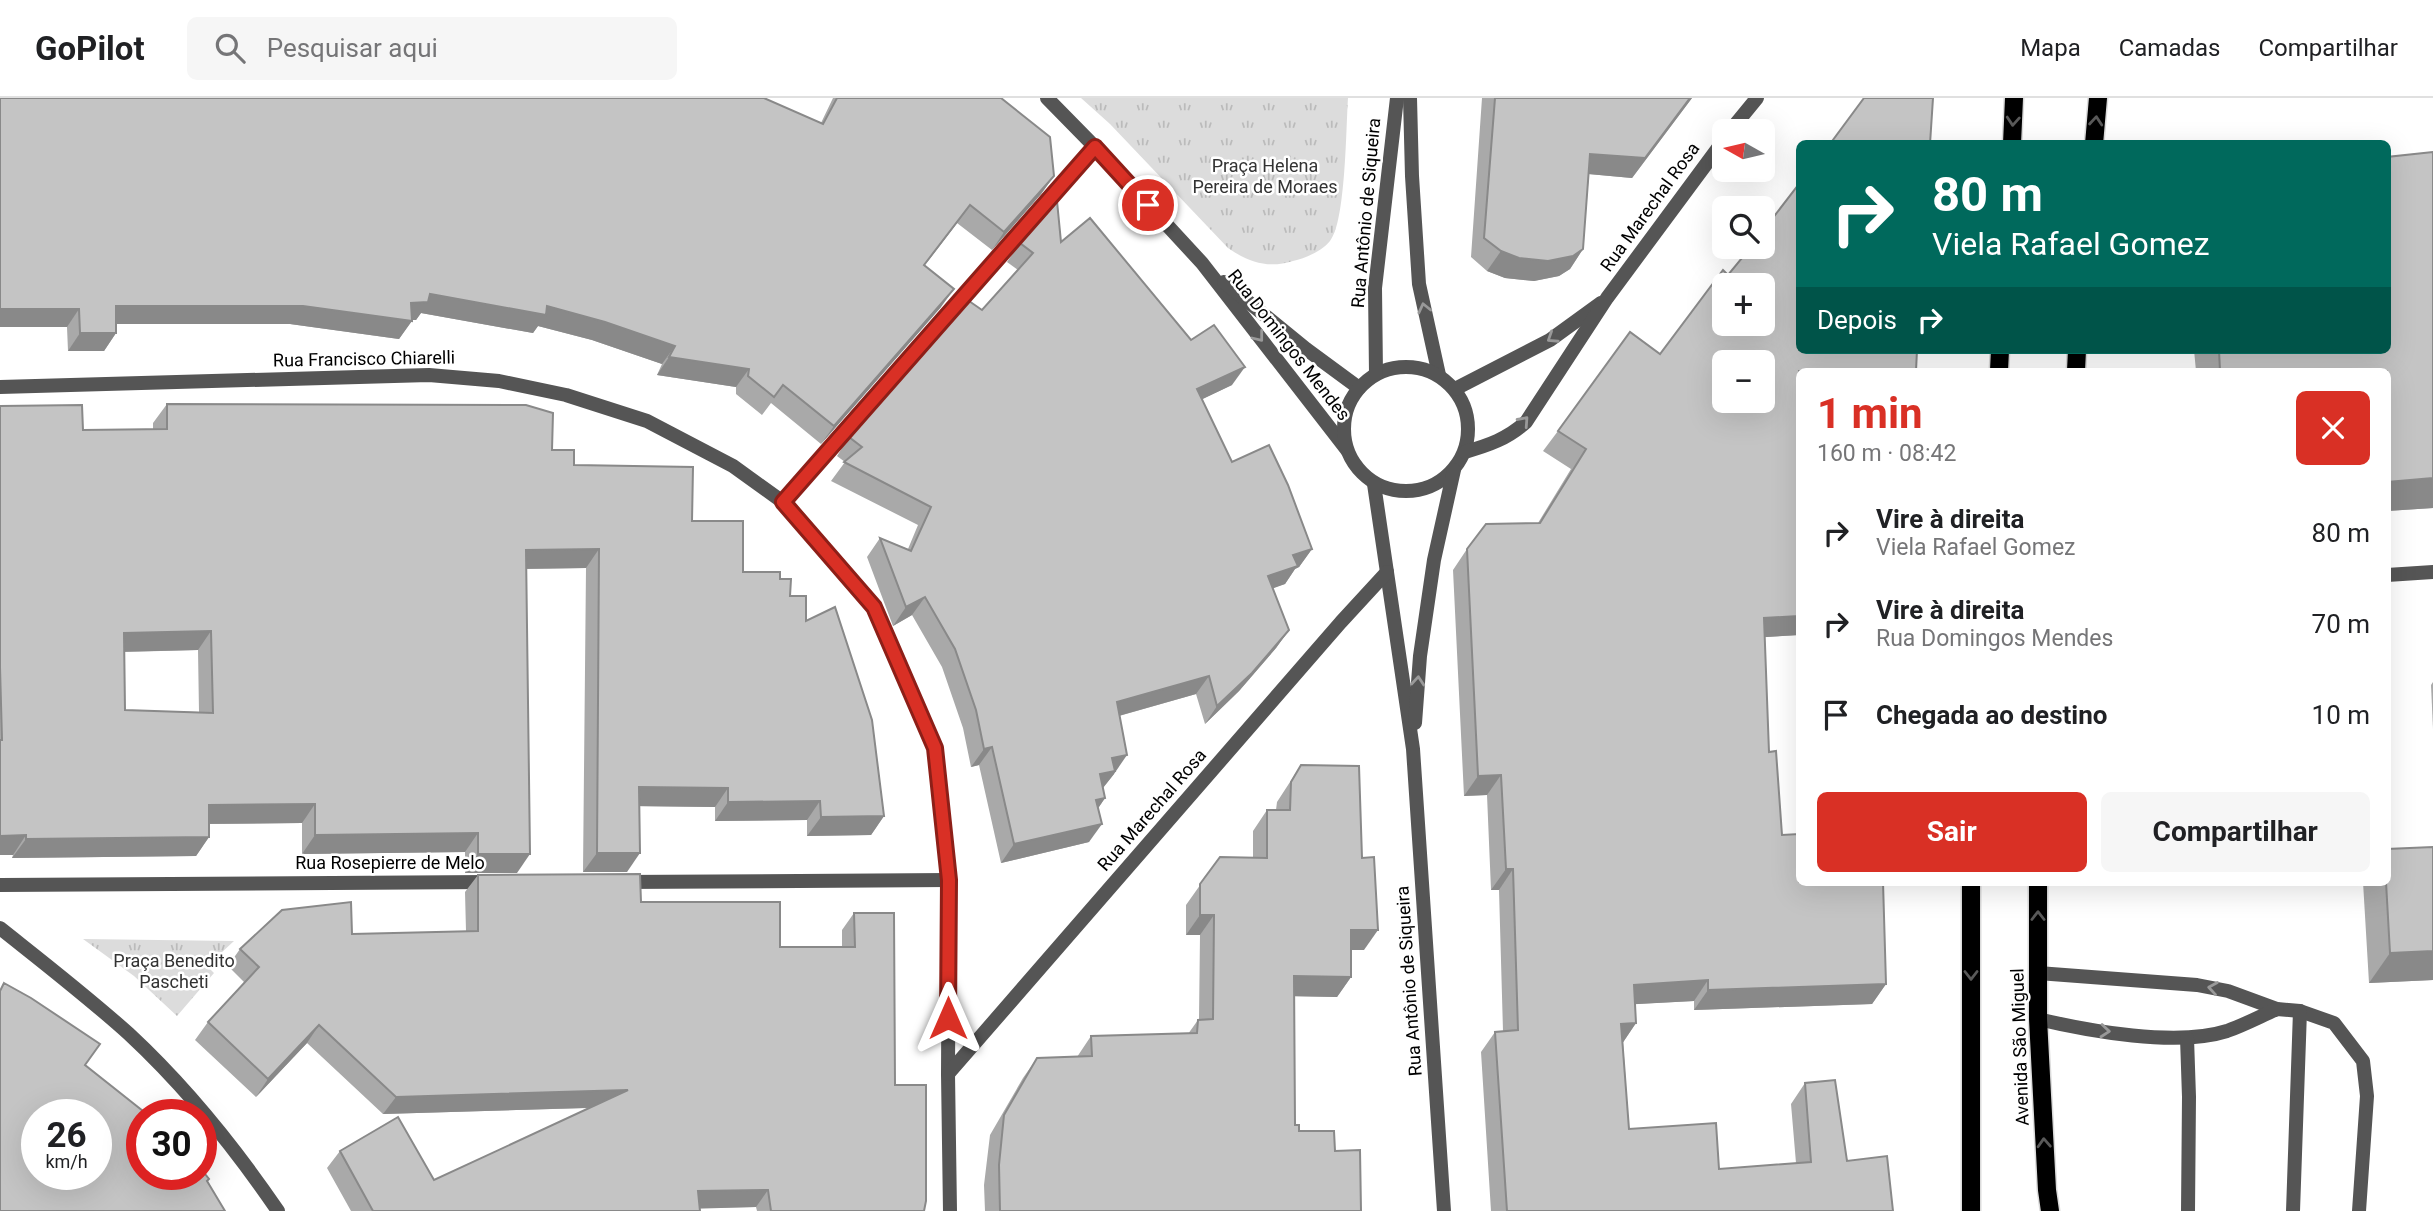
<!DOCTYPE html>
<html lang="pt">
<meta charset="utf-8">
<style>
body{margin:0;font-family:Roboto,sans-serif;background:#f6f6f6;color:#202124;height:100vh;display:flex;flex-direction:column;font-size:26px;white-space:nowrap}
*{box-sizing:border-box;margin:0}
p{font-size:23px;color:#757577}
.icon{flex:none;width:38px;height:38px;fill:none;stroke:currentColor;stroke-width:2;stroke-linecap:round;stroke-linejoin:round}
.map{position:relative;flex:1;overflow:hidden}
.panel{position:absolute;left:1796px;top:270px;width:595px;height:518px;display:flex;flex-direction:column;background:#fff;border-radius:10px;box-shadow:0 7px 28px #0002}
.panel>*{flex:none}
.banner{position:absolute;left:1796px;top:42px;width:595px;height:214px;border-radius:10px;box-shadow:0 7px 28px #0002;background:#00695c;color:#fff;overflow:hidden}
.needle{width:46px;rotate:278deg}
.controls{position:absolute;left:1712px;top:21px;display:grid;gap:14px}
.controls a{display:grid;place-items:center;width:63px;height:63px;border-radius:10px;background:#fff;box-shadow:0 7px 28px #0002;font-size:35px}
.speed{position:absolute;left:21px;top:1001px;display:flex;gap:14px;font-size:35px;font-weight:700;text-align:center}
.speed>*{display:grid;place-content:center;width:91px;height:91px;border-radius:50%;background:#fff;box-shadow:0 7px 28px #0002;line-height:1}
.speed small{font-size:18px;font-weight:400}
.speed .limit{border:10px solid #d22;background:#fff;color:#111}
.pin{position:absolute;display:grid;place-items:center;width:60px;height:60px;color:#fff;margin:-30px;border:4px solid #fff;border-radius:50%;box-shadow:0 2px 7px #0007}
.me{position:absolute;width:77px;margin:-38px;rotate:0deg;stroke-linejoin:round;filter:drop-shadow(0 0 5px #0008)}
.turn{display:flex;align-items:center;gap:24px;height:147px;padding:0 21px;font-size:32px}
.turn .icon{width:91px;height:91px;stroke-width:2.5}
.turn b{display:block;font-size:49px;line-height:60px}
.then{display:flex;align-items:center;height:66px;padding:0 21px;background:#0003;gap:14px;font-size:26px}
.round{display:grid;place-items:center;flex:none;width:74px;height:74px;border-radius:10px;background:#f6f6f6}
.overview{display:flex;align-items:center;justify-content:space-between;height:119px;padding:0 21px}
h1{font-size:42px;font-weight:700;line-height:52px;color:#d93025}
.action{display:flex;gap:14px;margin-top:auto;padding:14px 21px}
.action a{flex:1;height:80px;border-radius:10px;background:#d93025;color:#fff;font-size:28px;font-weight:700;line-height:80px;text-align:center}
.action a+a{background:#f6f6f6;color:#202124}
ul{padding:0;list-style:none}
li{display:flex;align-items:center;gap:21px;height:91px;padding:0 21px}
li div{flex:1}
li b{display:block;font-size:26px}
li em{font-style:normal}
header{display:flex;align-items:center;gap:42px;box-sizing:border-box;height:98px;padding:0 35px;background:#fff;border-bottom:2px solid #e0e0e0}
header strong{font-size:33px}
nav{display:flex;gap:38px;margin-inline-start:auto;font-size:24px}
.search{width:490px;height:63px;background:#f6f6f6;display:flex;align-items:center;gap:18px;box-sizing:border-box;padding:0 24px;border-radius:10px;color:#757577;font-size:26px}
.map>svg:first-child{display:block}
.grass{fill:url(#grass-tufts)}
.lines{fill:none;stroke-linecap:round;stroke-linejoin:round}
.primary-casing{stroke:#dbdbdb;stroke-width:21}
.lane{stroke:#555;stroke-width:14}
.street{stroke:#555;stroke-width:14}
.primary{stroke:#000;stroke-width:18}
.wall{fill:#a9a9a9;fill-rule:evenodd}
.shaded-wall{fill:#898989}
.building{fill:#c4c4c4;stroke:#898989;stroke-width:2;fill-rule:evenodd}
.oneway{stroke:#595959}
.oneway2{stroke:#999}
.route-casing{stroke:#8d1f18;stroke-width:18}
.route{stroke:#d93025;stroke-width:12}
.labels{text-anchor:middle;stroke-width:5;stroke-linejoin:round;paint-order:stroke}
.park-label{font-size:18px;fill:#333;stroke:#fff}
.street-label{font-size:18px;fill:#000;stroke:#fff}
</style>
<header>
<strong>GoPilot</strong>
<div class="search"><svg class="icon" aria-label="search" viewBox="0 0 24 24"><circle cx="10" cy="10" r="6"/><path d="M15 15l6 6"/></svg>Pesquisar aqui</div>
<nav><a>Mapa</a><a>Camadas</a><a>Compartilhar</a></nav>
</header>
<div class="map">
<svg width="2433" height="1113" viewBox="0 0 2433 1113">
<defs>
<pattern id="grass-tufts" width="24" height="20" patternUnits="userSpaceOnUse" patternTransform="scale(1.75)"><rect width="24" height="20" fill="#dcdcdc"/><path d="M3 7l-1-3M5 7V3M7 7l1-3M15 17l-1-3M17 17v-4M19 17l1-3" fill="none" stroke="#bbb"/></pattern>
</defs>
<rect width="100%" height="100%" fill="#fff"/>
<!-- grass -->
<g class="grass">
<path d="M1081 0H1348C1346 28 1346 124 1330 143 1322 153 1306 160 1293 163 1268 171 1248 164 1228 150L1110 26Z"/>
<polygon points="83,841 234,843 207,868 214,875 177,918 134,878"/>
</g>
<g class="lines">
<defs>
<g id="primary">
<polyline points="2012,46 2014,0"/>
<polyline points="2094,46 2098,0"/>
<polyline points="1999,273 2000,252"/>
<polyline points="2076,273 2077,252"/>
<polyline points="1971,784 1971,1113"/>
<polyline points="2038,784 2038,921 2047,1092 2050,1113"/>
</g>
</defs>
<!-- primary casing -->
<use href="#primary" class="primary-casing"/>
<!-- lane -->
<g class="lane">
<polyline points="2038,875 2197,887 2228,893 2277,911 2300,913 2334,925 2363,963 2367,998 2359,1113"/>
<path d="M2038 921C2088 933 2177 949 2227 933 2244 927 2261 918 2277 911"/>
<polyline points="2187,940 2189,999 2188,1113"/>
<polyline points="2293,1113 2300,913"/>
</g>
<!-- street -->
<g class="street">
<polyline points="1047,0 1095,49 1202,165 1347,352"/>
<polyline points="1410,0 1412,78 1419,186 1439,277"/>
<polyline points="1730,33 1757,0"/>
<polyline points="1224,184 1306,251 1359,290"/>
<circle cx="1406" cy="331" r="62"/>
<polyline points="1376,276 1375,190 1397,0"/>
<polyline points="0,289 429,277 499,283 566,297 647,323 733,368 783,404 874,508 935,650 949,782 948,976 950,1113"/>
<polyline points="1455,291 1550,242 1601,205"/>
<path d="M1465 354C1489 347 1507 341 1526 324L1607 200 1724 42"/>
<polyline points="1374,386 1413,651 1444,1113"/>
<polyline points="783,404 1095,49"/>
<polyline points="2387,477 2433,474"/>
<polyline points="1415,625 1420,558 1434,462 1454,372"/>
<polyline points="621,784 949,782"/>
<polyline points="0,787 489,784"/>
<path d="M0 830C44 865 88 899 129 936 185 988 235 1050 278 1113"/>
<polyline points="948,976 1341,524 1387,474"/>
</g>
<!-- primary -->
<use href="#primary" class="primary"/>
</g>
<!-- wall -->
<g class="wall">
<polygon points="0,0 821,25 833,0 1001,0 1054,78 1041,96 992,152 957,125 924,168 941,209 821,346 771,305 762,317 736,296 736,289 657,277 662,266 592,242 538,228 533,235 421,215 416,222 412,222 399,241 290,226 116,226 116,235 104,253 68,253 67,229 0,229"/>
<polygon points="1482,0 1692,0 1632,80 1589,76 1583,151 1570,171 1559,178 1534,183 1505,180 1487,173 1471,159"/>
<polygon points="1061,144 1191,242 1232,287 1202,301 1232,364 1312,451 1299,469 1295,471 1285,486 1272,490 1289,532 1276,550 1239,593 1205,626 1196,596 1119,618 1114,676 1103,690 1105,700 1098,710 1089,744 1001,765 979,667 971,669 963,630 942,569 912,517 893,528 867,459 880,440 908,451 918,427 831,383 845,364 837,358 849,339 982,212 1018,172 1007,164 1020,145"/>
<polygon points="2194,252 2387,252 2433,410 2387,413 2387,273 2196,273"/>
<polygon points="1660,256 1799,273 1799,537 1765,539 1769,654 1782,737 1886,886 1872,906 1694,912 1694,903 1635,906 1636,925 1623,944 1629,1031 1719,1071 1796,1065 1791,1006 1805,985 1847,1063 1893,1113 1491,1113 1481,954 1495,934 1503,933 1499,792 1491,792 1487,697 1464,698 1453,472 1467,451 1538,425 1571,371 1543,353 1558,333"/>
<path d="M167 306 552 352 574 367 692 423 743 474 780 481 806 523 884 718 871 737 807 738V722L715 723V709L639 708 627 774H583L586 470 526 471 517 775H465V754L302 756V725L209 726V739L196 758 12 760 13 757H0V308L83 332 153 331V325ZM198 552 199 614 125 612 124 554Z"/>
<polygon points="2433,584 2433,631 2431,587"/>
<polygon points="1301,667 1364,852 1351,852 1351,879 1337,899 1294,898 1295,1027 1299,1033 1335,1053 1361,1113 985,1113 984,1087 990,1037 1023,980 1037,960 1077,959 1091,938 1188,936 1198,922 1199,922 1200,837 1186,837 1186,807 1220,759 1253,759 1253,733 1267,712 1276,712 1277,704"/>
<polygon points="2433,749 2433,882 2369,885 2363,784 2387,784"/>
<polygon points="478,777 641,804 780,849 842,849 842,832 854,815 924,1113 757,1113 756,1109 699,1110 700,1113 351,1113 327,1070 340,1053 434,1082 589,1010 383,1016 307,945 256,999 195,942 208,924 245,885 228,868 240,851 352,836 466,833 465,794"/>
</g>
<!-- shaded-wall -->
<g class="shaded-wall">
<polygon points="1690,0 1692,0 1632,80 1577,75 1590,56"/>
<polygon points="1054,78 1041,96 992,152 1004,134"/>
<polygon points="970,107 957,125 911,185 924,167"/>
<polygon points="1583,151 1570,171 1559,178 1534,183 1505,180 1487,173 1501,153"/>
<polygon points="954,191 941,209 821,346 834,328"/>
<polygon points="430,196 547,208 605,224 675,248 662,266 592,242 538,228 533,235 421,215 416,222 406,222 412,223 399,241 290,226 104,226 116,208 411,205"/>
<polygon points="0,211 79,211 67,229 0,229"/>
<polygon points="80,235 116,235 104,253 68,253"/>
<polygon points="669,259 749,271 736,289 657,277"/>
<polygon points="1245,269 1232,287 1184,310 1197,291"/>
<polygon points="2433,380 2433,410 2387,413 2387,384"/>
<polygon points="599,451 586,470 512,471 526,452"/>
<polygon points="1312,451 1299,469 1295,471 1285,486 1255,497 1268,478 1293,457"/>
<polygon points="925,499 912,517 893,528 906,509"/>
<polygon points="1799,518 1799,537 1750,540 1764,520"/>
<polygon points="1289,532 1276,550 1239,593 1205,626 1217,608"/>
<polygon points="211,533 198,552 110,554 124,535"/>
<polygon points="1209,578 1196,596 1104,622 1117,604"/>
<polygon points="992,649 979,667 971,669 984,651"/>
<polygon points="1127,657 1114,676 1102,691 1100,676 1112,660"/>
<polygon points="1501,677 1487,697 1464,698 1478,678"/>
<polygon points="639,689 728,690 715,709 625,708"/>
<polygon points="1105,700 1093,718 1096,702"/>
<polygon points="820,703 807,722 715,723 728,704"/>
<polygon points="315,706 302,725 195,726 209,707"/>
<polygon points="884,718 871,737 807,738 821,719"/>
<polygon points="1102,726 1089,744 1001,765 1014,746"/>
<polygon points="478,735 465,754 302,756 315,737"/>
<polygon points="26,737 13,757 0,757 0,738"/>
<polygon points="209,739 196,758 12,760 26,741"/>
<polygon points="597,755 640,755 627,774 583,774"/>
<polygon points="478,756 530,756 517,775 465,775"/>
<polygon points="1506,771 1513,771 1499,792 1491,792"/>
<polygon points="1200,817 1214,817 1200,837 1186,837"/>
<polygon points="1351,832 1378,832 1364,852 1337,852"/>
<polygon points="2433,853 2433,882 2369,885 2390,855"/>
<polygon points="1294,878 1351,879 1337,899 1280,898"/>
<polygon points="1708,882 1694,903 1620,907 1634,887"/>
<polygon points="1886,886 1872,906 1694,912 1708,892"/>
<polygon points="1636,925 1622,946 1621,926"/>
<polygon points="319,927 307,945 256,999 268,981"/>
<polygon points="628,992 616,1009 383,1016 396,999"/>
<polygon points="768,1092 756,1109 686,1111 698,1093"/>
</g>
<!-- building -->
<g class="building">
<polygon points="0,0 764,0 823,26 837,0 1001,0 1050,39 1054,78 1004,134 970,107 924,167 954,191 834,328 783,287 774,299 748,278 749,271 669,259 675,248 605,224 547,208 546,217 430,196 428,204 411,205 412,223 303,208 116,208 116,235 80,235 79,211 0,211"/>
<polygon points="1495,0 1690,0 1645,60 1590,56 1583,151 1573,158 1548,163 1519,160 1501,153 1484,140"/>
<polygon points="1864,0 1933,0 1930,46 1830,46"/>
<polygon points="2433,54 2433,380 2387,384 2387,273 2220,273 2219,252 2387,252 2387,59"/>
<path d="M1799 86V252H1917L1916 273H1799V518L1764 520 1769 654 1776 653 1782 737 1799 736V784H1883L1886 886 1708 892V882L1634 887 1636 925 1621 926 1629 1031 1716 1025 1719 1071 1811 1064 1805 985 1835 982 1847 1063 1887 1058 1893 1113H1507L1495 934 1518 932 1513 771H1506L1501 677 1478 678 1467 451 1486 426 1540 425 1586 351 1558 333 1630 234 1660 256 1723 172 1728 177 1751 149H1762V134ZM1724 187H1762V226H1724ZM1724 264H1762V303H1724Z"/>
<polygon points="1057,103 1061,144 1090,120 1191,242 1214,227 1245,269 1197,291 1232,364 1269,347 1288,387 1312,451 1293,457 1298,468 1268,478 1289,532 1252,575 1217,608 1209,578 1117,604 1127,657 1112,660 1115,673 1100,676 1105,700 1096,702 1102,726 1014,746 992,649 984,651 976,612 955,551 925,499 906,509 880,440 911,453 931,409 844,364 862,349 849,339 969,203 982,212 1033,155 1020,145"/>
<path d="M167 306 526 307 553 315 552 352H574V367L693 369 692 423H743V474H780V481H791L790 498H806V523L835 509 872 622 884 718 821 719 820 703 728 704V690L639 689 640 755H597L599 451 526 452 530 756H478V735L315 737V706L209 707V739L26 741V737L0 738V642H2L0 569V308L82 307 83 332 167 331ZM211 533 213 615 125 612 124 535Z"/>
<polygon points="1301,667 1359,668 1362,760 1374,759 1378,832 1351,832 1351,879 1294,878 1295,1027 1299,1027 1299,1033 1334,1033 1335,1053 1360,1052 1361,1113 1000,1113 999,1067 1004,1017 1037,960 1092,958 1091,938 1197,935 1198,922 1213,921 1214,817 1200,817 1200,786 1220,759 1267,760 1267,712 1290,712 1291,684"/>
<polygon points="2433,749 2433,853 2390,855 2386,784 2387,784 2387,751"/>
<polygon points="640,776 641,804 780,804 780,849 855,849 854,815 894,815 895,987 926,987 926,1103 924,1113 771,1113 768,1092 698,1093 700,1113 373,1113 340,1053 398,1019 434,1082 628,992 396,999 319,927 268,981 208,924 259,869 240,851 282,812 351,804 352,836 478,833 478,777"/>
<path d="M4 885 31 900 100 946 85 967 148 1017H142V1076H201V1071L209 1081 207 1083 225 1113H0V893ZM37 1017H96V1076H37Z"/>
</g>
<!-- one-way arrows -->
<defs><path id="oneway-chevron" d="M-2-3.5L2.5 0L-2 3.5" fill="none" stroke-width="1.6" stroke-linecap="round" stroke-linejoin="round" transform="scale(1.75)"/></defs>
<g class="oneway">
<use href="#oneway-chevron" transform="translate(2013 23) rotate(94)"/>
<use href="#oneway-chevron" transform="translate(2096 23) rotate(-85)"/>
<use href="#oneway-chevron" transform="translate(2038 818) rotate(-90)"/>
<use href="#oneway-chevron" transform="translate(1971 877) rotate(90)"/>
<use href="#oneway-chevron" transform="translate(2044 1045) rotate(-93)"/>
</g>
<g class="oneway2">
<use href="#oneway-chevron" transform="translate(1424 210) rotate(-103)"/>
<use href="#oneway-chevron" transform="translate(1259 239) rotate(52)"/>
<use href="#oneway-chevron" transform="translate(1552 240) rotate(147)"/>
<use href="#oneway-chevron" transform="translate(1524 323) rotate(-48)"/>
<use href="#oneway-chevron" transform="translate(1418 583) rotate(-85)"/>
<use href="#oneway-chevron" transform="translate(2213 890) rotate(-171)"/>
<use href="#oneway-chevron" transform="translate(2105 933) rotate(5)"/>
</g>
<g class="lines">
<defs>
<polyline id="route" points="948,920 949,782 935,650 874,509 783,404 1095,49 1148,107"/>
</defs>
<!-- route casing -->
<use href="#route" class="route-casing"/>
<!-- route -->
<use href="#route" class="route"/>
</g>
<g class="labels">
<!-- park labels -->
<g class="park-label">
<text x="1265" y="74">Praça Helena<tspan x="1265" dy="21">Pereira de Moraes</tspan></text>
<text x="174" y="869">Praça Benedito<tspan x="174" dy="21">Pascheti</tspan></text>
</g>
<!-- street labels -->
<g class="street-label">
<text transform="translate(1650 109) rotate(-54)" y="6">Rua Marechal Rosa</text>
<text transform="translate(1366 115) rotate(-85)" y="6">Rua Antônio de Siqueira</text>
<text transform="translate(1289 247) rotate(52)" y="6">Rua Domingos Mendes</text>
<text transform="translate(364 261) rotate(-1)" y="6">Rua Francisco Chiarelli</text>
<text transform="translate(1152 712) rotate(-49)" y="6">Rua Marechal Rosa</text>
<text x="390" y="771">Rua Rosepierre de Melo</text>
<text transform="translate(1409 883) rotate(-94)" y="6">Rua Antônio de Siqueira</text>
<text transform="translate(2020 949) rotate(-92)" y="6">Avenida São Miguel</text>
</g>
</g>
</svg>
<div class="controls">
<a><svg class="needle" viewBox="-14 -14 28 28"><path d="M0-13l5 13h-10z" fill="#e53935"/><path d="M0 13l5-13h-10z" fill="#757577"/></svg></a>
<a><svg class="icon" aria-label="search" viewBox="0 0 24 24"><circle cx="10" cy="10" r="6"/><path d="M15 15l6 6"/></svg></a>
<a>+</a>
<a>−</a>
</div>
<div class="speed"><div>26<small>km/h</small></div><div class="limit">30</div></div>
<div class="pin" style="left:1148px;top:107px;background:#d93025"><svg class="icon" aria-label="arrive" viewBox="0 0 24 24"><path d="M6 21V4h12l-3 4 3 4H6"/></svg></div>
<svg class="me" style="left:948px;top:920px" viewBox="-20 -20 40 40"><path d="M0-17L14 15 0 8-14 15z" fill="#d93025" stroke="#fff" stroke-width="4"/></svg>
<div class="banner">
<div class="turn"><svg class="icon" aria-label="right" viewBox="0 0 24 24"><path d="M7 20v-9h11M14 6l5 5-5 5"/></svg><div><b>80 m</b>Viela Rafael Gomez</div></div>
<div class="then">Depois<svg class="icon" aria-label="right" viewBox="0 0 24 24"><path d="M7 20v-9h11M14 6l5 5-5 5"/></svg></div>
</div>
<section class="panel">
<div class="overview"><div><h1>1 min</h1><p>160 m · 08:42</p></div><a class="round" style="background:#d93025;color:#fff"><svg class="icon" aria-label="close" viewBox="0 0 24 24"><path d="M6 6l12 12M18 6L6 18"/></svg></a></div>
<ul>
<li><svg class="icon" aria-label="right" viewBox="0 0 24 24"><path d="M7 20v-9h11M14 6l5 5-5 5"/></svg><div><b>Vire à direita</b><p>Viela Rafael Gomez</p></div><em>80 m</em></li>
<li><svg class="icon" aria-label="right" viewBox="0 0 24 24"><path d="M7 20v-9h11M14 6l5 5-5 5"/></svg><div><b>Vire à direita</b><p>Rua Domingos Mendes</p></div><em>70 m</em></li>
<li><svg class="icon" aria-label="arrive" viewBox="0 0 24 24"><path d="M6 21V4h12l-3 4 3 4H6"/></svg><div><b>Chegada ao destino</b></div><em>10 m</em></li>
</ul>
<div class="action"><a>Sair</a><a>Compartilhar</a></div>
</section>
</div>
